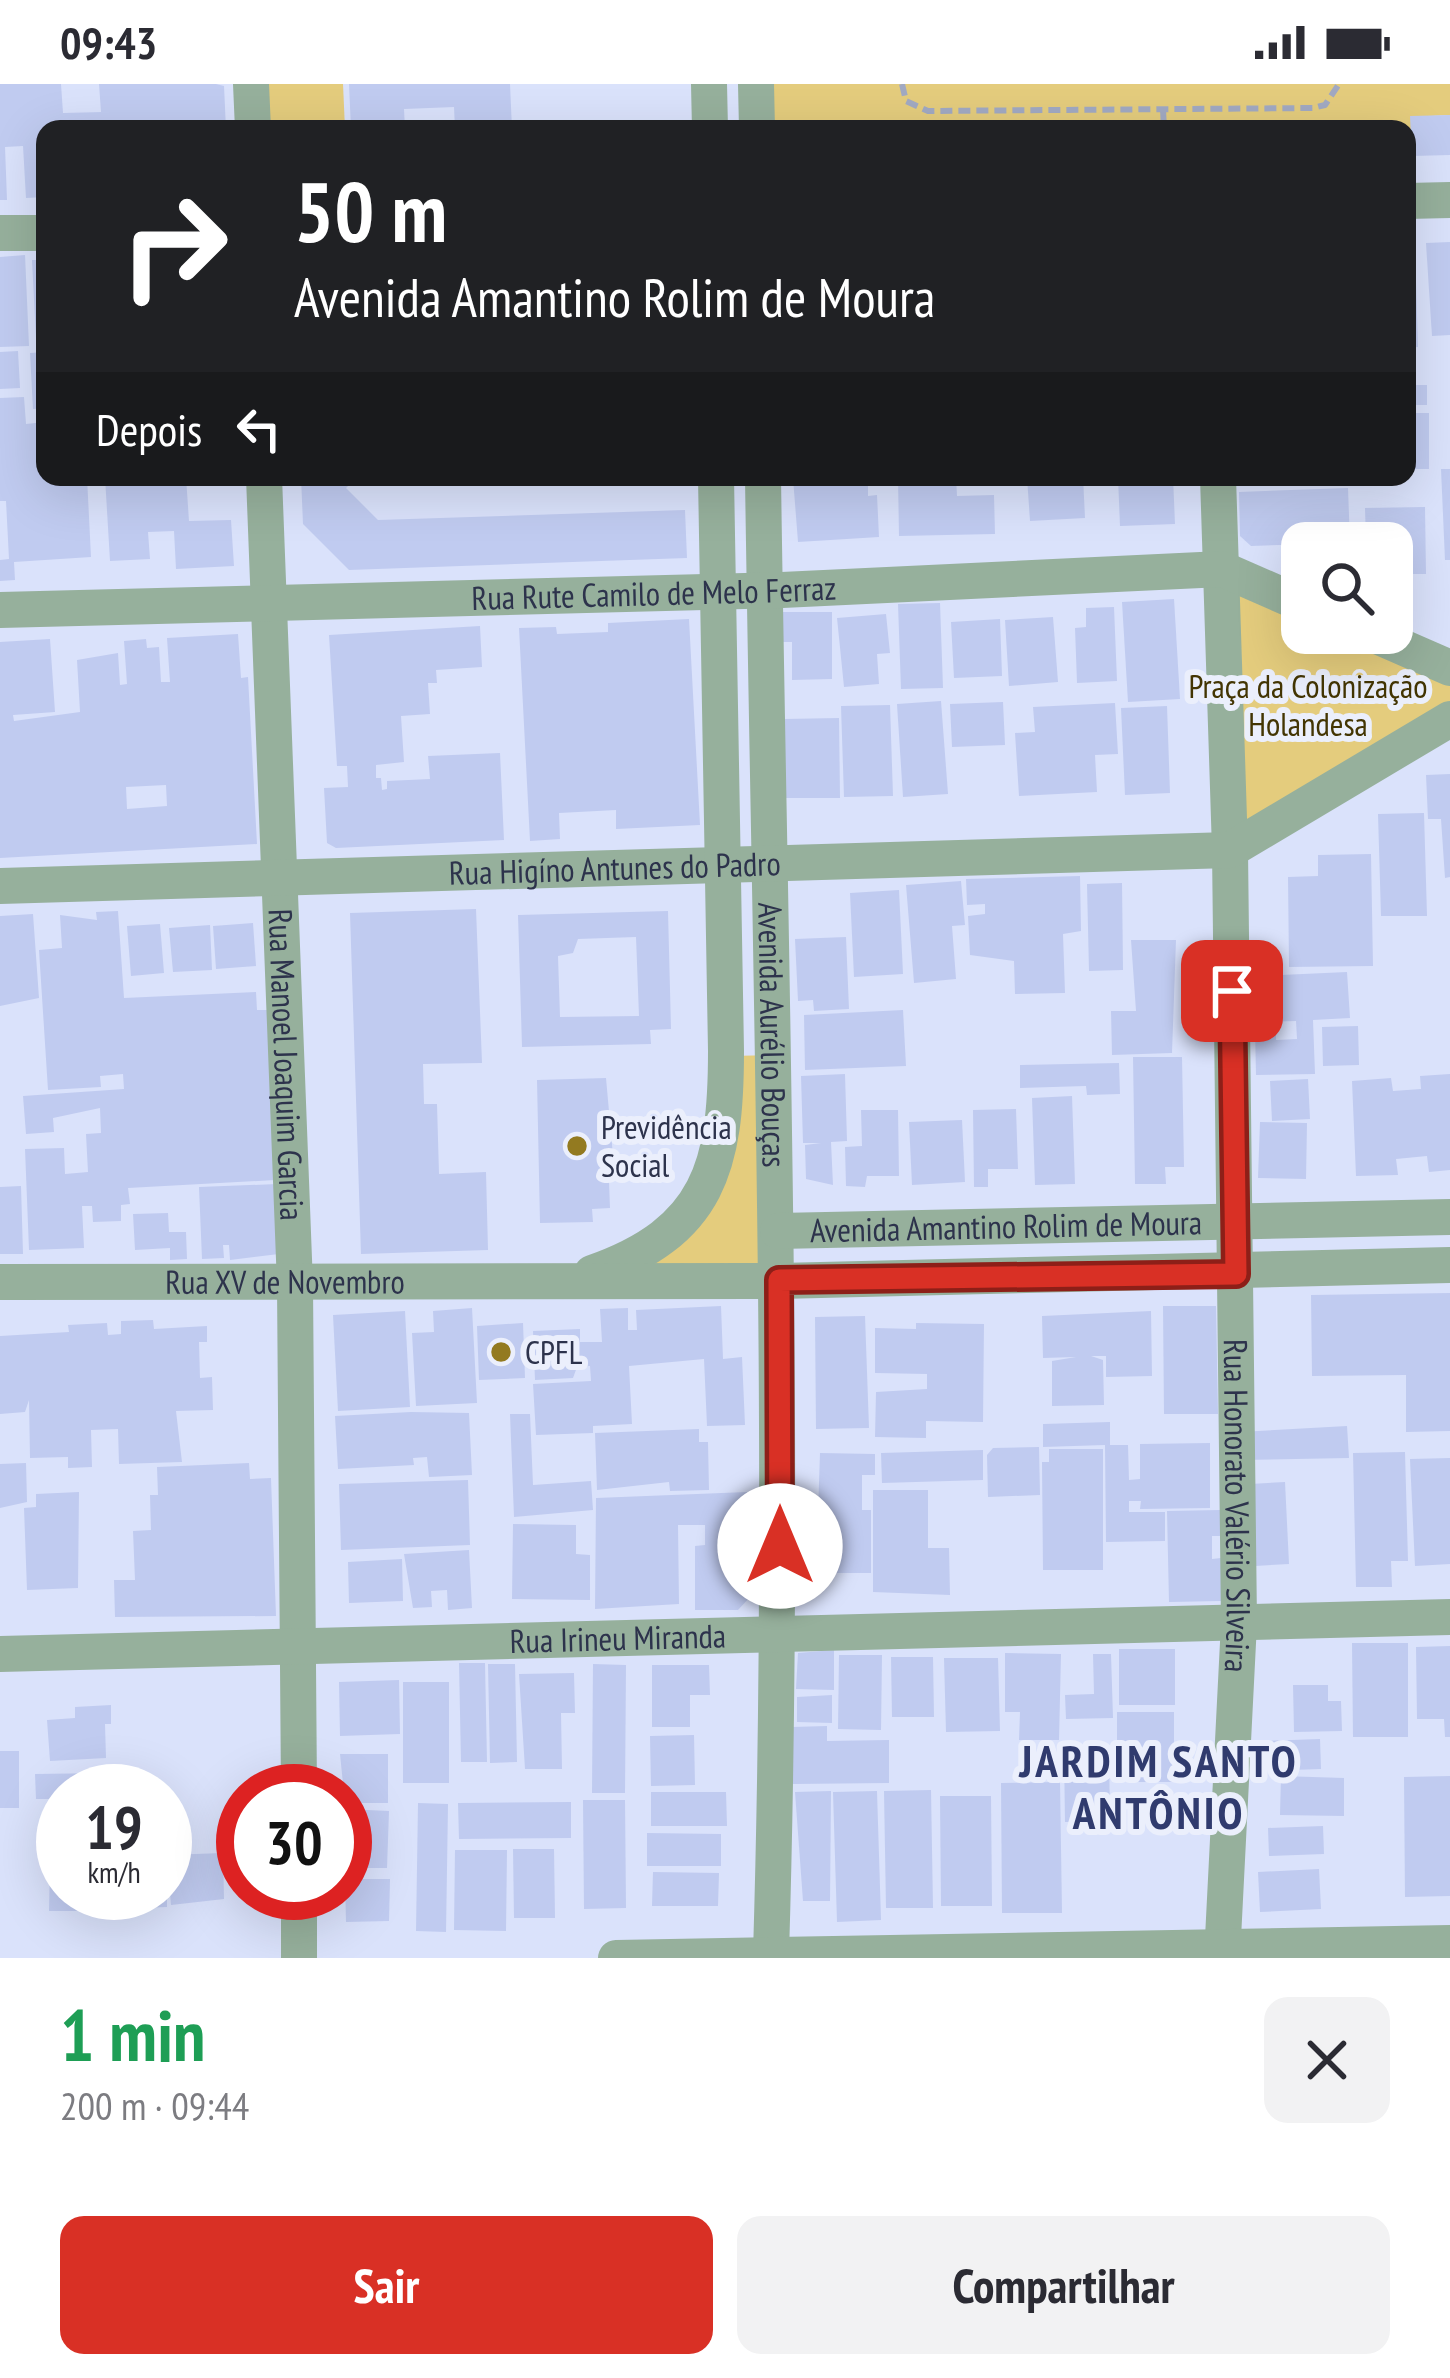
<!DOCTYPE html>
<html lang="pt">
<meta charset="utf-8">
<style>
body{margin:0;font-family:"PT Sans Narrow",sans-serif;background:#f2f2f3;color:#2b2b33;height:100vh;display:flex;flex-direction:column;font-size:45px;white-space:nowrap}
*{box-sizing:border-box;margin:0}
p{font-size:39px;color:#7c7c81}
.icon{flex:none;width:66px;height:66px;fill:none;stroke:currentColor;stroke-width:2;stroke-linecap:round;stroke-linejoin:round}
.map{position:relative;height:1874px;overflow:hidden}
.panel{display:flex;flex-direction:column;background:#fff;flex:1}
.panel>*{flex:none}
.top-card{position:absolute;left:36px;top:36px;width:1380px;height:366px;border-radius:24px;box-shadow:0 12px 48px #0002;background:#202124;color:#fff;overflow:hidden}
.tools{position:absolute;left:1281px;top:438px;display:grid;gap:24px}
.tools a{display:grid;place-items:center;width:132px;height:132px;border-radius:24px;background:#fff;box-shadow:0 12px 48px #0002;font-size:60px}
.speed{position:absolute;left:36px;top:1680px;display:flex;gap:24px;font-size:60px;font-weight:700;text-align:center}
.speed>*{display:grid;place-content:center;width:156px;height:156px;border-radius:50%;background:#fff;box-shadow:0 12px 48px #0002;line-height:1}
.speed small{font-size:30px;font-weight:400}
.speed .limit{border:18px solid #d22;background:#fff;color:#111}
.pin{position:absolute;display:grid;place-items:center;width:102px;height:102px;color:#fff;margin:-51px;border-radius:24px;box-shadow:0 6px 18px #0006}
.me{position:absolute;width:132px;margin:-66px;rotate:0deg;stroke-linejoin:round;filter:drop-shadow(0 0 9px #0008)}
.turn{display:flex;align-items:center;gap:42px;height:252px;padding:0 60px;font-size:54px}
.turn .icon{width:156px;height:156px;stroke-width:2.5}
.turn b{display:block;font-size:84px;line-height:102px}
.then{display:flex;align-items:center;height:114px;padding:0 60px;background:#0003;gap:24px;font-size:45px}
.round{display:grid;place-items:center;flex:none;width:126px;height:126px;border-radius:24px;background:#f2f2f3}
.overview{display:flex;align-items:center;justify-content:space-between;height:204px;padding:0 60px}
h1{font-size:72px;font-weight:700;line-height:90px;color:#1e9e55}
.button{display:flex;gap:24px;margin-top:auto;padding:24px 60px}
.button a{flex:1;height:138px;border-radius:24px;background:#d93025;color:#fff;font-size:48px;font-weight:700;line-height:138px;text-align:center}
.button a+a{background:#f2f2f3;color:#2b2b33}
.status{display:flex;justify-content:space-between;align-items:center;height:84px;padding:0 60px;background:#fff;direction:ltr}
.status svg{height:33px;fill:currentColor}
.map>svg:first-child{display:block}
.green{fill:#e4cc7d}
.building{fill:#c0cbf0;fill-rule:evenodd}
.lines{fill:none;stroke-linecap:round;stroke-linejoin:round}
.path{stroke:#a1a9c2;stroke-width:6;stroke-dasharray:12 6;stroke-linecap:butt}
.street{stroke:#96b09c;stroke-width:36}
.route-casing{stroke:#8d1f18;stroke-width:30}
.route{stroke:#d93025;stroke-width:21}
.poi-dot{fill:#937a20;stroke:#ebeffc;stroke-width:4.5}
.labels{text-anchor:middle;stroke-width:12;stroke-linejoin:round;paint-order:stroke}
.street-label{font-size:33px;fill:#2d334c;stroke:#ebeffc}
.park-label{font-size:33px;fill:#433503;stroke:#ebeffc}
.poi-label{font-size:33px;fill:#2d334c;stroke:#ebeffc;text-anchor:start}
.district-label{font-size:45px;font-weight:bold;letter-spacing:3px;fill:#303b6e;stroke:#ebeffc}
</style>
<div class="status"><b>09:43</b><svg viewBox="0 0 49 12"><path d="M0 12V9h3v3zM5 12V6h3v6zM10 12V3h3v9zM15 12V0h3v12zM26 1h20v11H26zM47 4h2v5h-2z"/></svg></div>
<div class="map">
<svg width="1450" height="1874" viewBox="0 0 1450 1874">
<rect width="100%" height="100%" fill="#dae2fb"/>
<!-- green -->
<g class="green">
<polygon points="257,0 343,0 345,45 259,45"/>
<polygon points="766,0 1450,0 1450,31 1411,33 1412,72 1407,72 1407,45 768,45"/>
<polygon points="1227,491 1302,525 1302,549 1355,549 1450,593 1450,622 1239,747"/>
<polygon points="772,971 773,1192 599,1192 692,1136 731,972"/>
</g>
<!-- building -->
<g class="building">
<polygon points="0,0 61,0 63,29 101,28 99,0 216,0 224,2 226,45 195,45 194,39 45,45 45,113 26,114 23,62 5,63 7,116 0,116"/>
<polygon points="349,0 510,0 512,45 455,45 454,23 404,25 405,45 351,45"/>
<polygon points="1450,31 1450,71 1412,72 1410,32"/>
<polygon points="979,37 980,45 904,45 904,41"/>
<polygon points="1450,158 1450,251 1432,252 1426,159"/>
<polygon points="1415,164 1418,263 1407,264 1407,165"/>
<polygon points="25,171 29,262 0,263 0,173"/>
<polygon points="32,176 45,176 45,254 36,254"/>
<polygon points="18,267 20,304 0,305 0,268"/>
<polygon points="45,268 45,324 33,325 30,269"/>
<rect x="1407" y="301" width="20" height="20"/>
<polygon points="24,313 26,340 45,338 45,393 87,393 91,473 14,478 15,496 0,497 0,476 9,475 6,417 0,417 0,314"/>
<rect x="1407" y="329" width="22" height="56"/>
<polygon points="1441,385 1450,385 1450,476 1445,476"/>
<polygon points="105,393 186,393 189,437 231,436 234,482 176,485 174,447 148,448 150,475 110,477"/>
<polygon points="301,393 357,393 346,404 378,436 685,426 687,474 349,486 303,440"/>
<polygon points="857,393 858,402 868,401 868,412 877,411 879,453 798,458 793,394"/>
<polygon points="898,393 956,393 957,412 994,411 995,450 899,452"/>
<polygon points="1027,393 1083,393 1085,434 1030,437"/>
<polygon points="1118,393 1173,393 1175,440 1120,442"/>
<polygon points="1242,393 1339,393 1339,397 1242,399"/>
<polygon points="1348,404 1350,459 1302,459 1302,480 1282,481 1281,461 1251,462 1240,452 1239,408"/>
<polygon points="1425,423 1426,490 1392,490 1392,459 1366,459 1365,424"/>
<polygon points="1174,515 1180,615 1128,618 1122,518"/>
<polygon points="940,519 943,604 901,605 898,520"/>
<polygon points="1114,523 1117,597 1077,599 1075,544 1086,543 1086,524"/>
<polygon points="778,528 832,528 832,595 792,596 792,558 778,558"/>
<polygon points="886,530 890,569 877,570 879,600 844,603 837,534"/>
<polygon points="1053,533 1058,598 1009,602 1005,536"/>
<polygon points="689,535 700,741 616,745 616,726 559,729 560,755 530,757 519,544 556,543 557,550 608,548 608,539"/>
<polygon points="1000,535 1002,592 954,594 951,538"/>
<polygon points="480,542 482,583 436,586 437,599 428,599 430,630 401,632 404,678 376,681 376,694 381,694 382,706 387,705 387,697 430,695 428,672 500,669 504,756 336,764 327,759 324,704 348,703 347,682 337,682 329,551"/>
<path d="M238 550 241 594 248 593 257 760 0 774V558L50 555 55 628 13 631 14 637 80 628 77 576 118 569 120 601 127 600 124 557 146 555 147 564 159 563 161 598H170L167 554ZM166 701 167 722 127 725 126 703Z"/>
<polygon points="941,617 948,710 903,713 897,620"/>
<polygon points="1003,618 1005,661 952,663 950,620"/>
<polygon points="1115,619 1118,670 1095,671 1097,708 1019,712 1015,649 1035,648 1033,623"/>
<polygon points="890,621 893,712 844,713 841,622"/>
<polygon points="1167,622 1170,709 1125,711 1121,624"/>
<polygon points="839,634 840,714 786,714 784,635"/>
<polygon points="1450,690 1450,793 1445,794 1441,735 1428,735 1426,691"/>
<polygon points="1424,729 1427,832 1381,832 1378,730"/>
<polygon points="1371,770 1373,882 1289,883 1288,793 1318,792 1318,771"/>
<polygon points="1080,792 1081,847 1063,850 1065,909 1015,910 1014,877 970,871 968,832 985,830 985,820 967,821 966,795"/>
<polygon points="961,797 965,841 952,842 956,895 914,899 906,801"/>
<polygon points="1122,799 1123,886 1089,887 1087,800"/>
<polygon points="899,806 903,890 854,893 850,809"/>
<polygon points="476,825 482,979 423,980 424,1020 437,1020 439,1090 486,1088 488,1166 361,1170 350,829"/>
<polygon points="118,827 124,914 256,908 257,926 267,926 275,1096 128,1104 130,1120 121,1121 121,1137 93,1138 92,1122 82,1122 84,1164 29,1166 25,1065 64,1064 65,1090 88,1088 86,1050 101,1049 100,1024 53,1034 54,1048 26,1050 23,1012 124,1005 123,990 100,992 101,1003 48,1006 39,866 62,864 60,831 97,836 96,828"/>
<path d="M668 827 671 945 650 946 651 960 522 963 518 831ZM636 853 639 932 560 933 558 872 573 869 578 855Z"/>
<polygon points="33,830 39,914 0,922 0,832"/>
<polygon points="253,839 256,882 216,885 213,842"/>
<polygon points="160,840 164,889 131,892 127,842"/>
<polygon points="210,841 212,886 173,888 169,844"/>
<polygon points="846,853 849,925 814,927 813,916 798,917 795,855"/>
<polygon points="1131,856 1176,856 1172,969 1112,971 1111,927 1136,927"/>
<polygon points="1347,888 1350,934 1313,936 1315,990 1256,991 1255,944 1276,943 1276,956 1297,955 1296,937 1258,938 1256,892"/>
<polygon points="903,926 906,982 805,986 804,931"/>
<polygon points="1358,942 1359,981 1323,982 1322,943"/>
<polygon points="1133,973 1182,973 1184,1083 1165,1083 1166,1100 1135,1100"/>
<polygon points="1119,979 1120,1010 1087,1011 1086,1002 1020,1004 1020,981"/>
<polygon points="845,990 847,1057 831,1058 833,1101 806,1095 805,1061 821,1059 803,1059 801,992"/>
<polygon points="1450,990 1450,1086 1429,1088 1427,1072 1396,1075 1398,1091 1356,1092 1352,997 1391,994 1393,1007 1421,1005 1420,992"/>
<polygon points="606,994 615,1094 609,1098 610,1124 592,1125 593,1138 540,1139 537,996"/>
<polygon points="1308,995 1310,1035 1272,1037 1270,997"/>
<polygon points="1072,1012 1075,1100 1035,1101 1032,1014"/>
<polygon points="1016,1025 1018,1085 988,1085 988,1103 974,1103 973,1026"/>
<polygon points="861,1026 898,1026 899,1092 867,1092 865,1103 846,1102 845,1063 862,1062"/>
<polygon points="962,1036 965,1098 912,1101 909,1038"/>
<polygon points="1260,1038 1307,1039 1306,1095 1258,1094"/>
<polygon points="277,1100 279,1170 230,1176 229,1161 223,1161 224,1174 202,1175 199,1103"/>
<polygon points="21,1102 23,1170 0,1170 0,1103"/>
<polygon points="168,1129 169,1148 186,1148 187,1175 170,1176 170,1164 135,1166 133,1130"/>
<polygon points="1450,1209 1450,1347 1406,1348 1406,1291 1312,1292 1311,1211"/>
<polygon points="721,1222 723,1275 742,1273 745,1341 707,1342 704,1275 629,1282 632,1340 593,1342 593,1349 536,1351 533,1300 591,1297 590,1282 577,1283 573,1294 535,1296 533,1247 580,1245 580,1258 602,1258 600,1225 628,1224 628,1246 637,1246 636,1226"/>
<polygon points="1163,1222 1216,1222 1218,1330 1164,1330"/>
<polygon points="472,1224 477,1319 416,1322 412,1249 434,1248 433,1227"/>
<polygon points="405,1227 410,1323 338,1327 333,1231"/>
<polygon points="1151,1227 1152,1292 1106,1293 1106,1272 1091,1272 1103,1276 1104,1321 1052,1322 1052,1277 1076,1273 1043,1274 1042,1232"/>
<polygon points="865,1232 869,1344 816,1345 815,1233"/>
<polygon points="153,1236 154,1245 207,1242 207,1258 199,1258 200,1294 212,1293 213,1326 176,1327 182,1378 119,1380 118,1345 91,1346 92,1383 68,1384 68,1373 30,1374 29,1316 25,1328 0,1330 0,1252 69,1248 68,1241 107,1239 108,1251 121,1250 121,1237"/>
<polygon points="523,1239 525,1294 479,1296 477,1242"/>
<polygon points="916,1239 984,1240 983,1338 926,1337 926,1354 875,1353 876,1308 927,1305 927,1290 875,1289 875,1244 916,1245"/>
<polygon points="411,1328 469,1329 472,1391 429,1393 427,1373 413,1374 414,1381 338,1385 335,1332"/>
<polygon points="510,1330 530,1330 533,1401 591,1397 593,1426 514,1433"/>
<polygon points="1110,1338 1110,1361 1128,1361 1129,1396 1140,1395 1140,1360 1210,1359 1210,1424 1140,1425 1141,1417 1129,1417 1129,1428 1165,1428 1165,1457 1106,1458 1105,1361 1043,1363 1043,1340"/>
<polygon points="1347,1342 1349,1374 1239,1376 1239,1348"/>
<polygon points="699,1345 699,1358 708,1358 709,1406 670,1407 669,1398 597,1406 595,1349"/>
<polygon points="1039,1363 1040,1411 988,1413 987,1371 993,1364"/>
<polygon points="1049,1365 1103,1365 1103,1486 1043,1486 1042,1378 1049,1378"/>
<polygon points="983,1366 983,1396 882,1399 881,1369"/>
<polygon points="1405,1368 1408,1477 1391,1477 1392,1503 1356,1503 1353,1369"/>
<polygon points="820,1369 875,1370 875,1391 862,1391 862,1426 871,1426 871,1489 816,1489"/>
<polygon points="1450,1374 1450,1480 1415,1482 1410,1375"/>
<polygon points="26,1379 27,1418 0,1424 0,1380"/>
<polygon points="249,1379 250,1395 271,1394 276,1532 115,1533 114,1496 135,1496 133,1447 151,1446 150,1411 158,1411 157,1383"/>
<polygon points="468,1396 470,1461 341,1466 339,1400"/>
<polygon points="1285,1398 1289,1480 1255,1482 1250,1400"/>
<polygon points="873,1406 928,1406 928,1464 949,1464 950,1511 873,1508"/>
<polygon points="79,1408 78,1504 27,1506 24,1424 36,1423 36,1410"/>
<polygon points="747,1408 750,1513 738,1526 695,1526 695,1462 705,1461 705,1441 678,1441 679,1520 595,1525 596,1414"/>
<polygon points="1220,1426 1220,1452 1212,1452 1212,1475 1221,1474 1221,1517 1169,1518 1167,1427"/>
<polygon points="513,1440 576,1441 576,1470 590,1471 590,1516 512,1515"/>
<polygon points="469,1466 472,1524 448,1526 447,1506 431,1507 432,1523 413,1524 404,1470"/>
<polygon points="402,1475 403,1517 349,1519 348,1478"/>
<polygon points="1352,1559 1408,1559 1408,1653 1353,1653"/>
<polygon points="1450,1562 1450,1653 1445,1653 1444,1635 1417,1635 1416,1563"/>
<rect x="1119" y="1565" width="56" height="56"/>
<polygon points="834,1566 834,1606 796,1605 798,1569"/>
<polygon points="1005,1569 1061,1570 1059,1656 1019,1656 1020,1628 1005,1628"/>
<polygon points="1093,1570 1111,1570 1113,1634 1066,1635 1065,1611 1094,1610"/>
<polygon points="839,1571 882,1571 881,1646 838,1645"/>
<polygon points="891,1573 933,1573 934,1633 892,1633"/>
<polygon points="944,1574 998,1574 1000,1647 946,1648"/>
<polygon points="459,1579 485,1579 487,1678 461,1678"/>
<polygon points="488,1580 515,1580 517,1678 490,1679"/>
<polygon points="593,1580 626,1581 625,1709 592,1709"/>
<polygon points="652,1581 709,1581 710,1611 690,1611 690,1643 652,1643"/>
<polygon points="574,1589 575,1629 561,1629 562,1685 525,1685 519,1590"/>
<polygon points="399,1596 400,1650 340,1652 339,1598"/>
<rect x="403" y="1598" width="46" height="101"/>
<polygon points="1293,1601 1328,1601 1328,1617 1341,1617 1342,1647 1294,1648"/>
<polygon points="832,1611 832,1639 797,1638 797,1613"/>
<polygon points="111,1621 111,1640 105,1640 106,1674 50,1677 47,1636 75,1634 75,1623"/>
<rect x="1117" y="1628" width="57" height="70"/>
<polygon points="827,1642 827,1657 889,1656 889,1699 793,1700 792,1643"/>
<polygon points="694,1651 695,1701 651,1702 650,1652"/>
<polygon points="1320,1655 1321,1685 1266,1687 1265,1657"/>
<rect x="0" y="1667" width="19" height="57"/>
<polygon points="1064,1668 1109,1668 1110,1738 1065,1738"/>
<polygon points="340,1670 388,1670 388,1719 345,1719"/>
<polygon points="105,1689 105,1707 63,1707 63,1715 36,1715 35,1690"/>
<polygon points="1281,1692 1344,1694 1344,1732 1280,1731"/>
<polygon points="1450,1692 1450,1812 1405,1813 1404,1693"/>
<polygon points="1060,1698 1062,1829 1002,1829 1001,1699"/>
<polygon points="931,1706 933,1824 886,1824 884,1707"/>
<polygon points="831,1707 830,1817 803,1817 795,1708"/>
<polygon points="877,1707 881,1836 837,1838 833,1708"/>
<polygon points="651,1708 726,1708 727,1742 651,1742"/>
<polygon points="940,1712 991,1712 992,1822 941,1822"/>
<polygon points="583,1716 625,1716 626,1824 584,1825"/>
<polygon points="571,1718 571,1754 459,1755 458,1719"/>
<polygon points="418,1719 448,1720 446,1848 416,1847"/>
<polygon points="345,1725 389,1727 387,1784 362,1784 362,1757 345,1757"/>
<polygon points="1323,1742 1324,1770 1269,1772 1268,1744"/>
<polygon points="647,1749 721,1750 721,1782 647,1782"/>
<polygon points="513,1765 554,1765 555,1834 514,1834"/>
<polygon points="455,1766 507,1766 506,1847 454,1846"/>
<polygon points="223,1769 224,1815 171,1821 167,1771"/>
<polygon points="50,1780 63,1780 63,1809 97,1809 97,1827 49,1827"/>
<polygon points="1319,1785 1321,1825 1260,1828 1258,1788"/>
<polygon points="653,1788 719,1789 718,1822 652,1822"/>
<polygon points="345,1795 390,1795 389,1837 346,1838"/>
<polygon points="112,1809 167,1809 167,1823 113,1825"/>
</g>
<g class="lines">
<!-- path -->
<g class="path">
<polyline points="902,0 906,17 928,27 1313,24 1325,21 1339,0"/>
<polyline points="1163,25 1164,45"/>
</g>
<!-- street -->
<g class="street">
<polyline points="251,0 253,45"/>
<polyline points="709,0 710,45"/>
<polyline points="756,0 757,45"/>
<polyline points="1407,117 1450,116"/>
<polyline points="0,149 45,149"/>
<path id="s1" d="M264 393 295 1201 299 1707"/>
<path id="s2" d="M763 393C770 886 786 1377 771 1870"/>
<path id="s3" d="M1218 393 1230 766 1239 1539 1222 1874"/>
<path id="s4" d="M0 526 782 506 1222 485 1302 520"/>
<polyline points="1370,549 1450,584"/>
<path id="s5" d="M0 802 1230 766 1450 635"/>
<path id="s6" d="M778 1147 1450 1133"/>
<path d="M592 1189C710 1148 726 1081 726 967L716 393"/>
<path id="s7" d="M0 1198 779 1197 1450 1181"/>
<path id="s8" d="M0 1570 1450 1533"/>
<polyline points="299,1809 299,1874"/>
<polyline points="616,1874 1450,1859"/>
</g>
</g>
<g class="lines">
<defs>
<polyline id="route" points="780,1462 779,1196 1236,1190 1232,907"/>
</defs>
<!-- route casing -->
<use href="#route" class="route-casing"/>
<!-- route -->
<use href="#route" class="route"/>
</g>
<!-- markers -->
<g class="poi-dot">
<circle cx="577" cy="1062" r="12"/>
<circle cx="501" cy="1268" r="12"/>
</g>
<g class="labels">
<!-- street labels -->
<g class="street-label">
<text dy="12" stroke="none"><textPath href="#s4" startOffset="654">Rua Rute Camilo de Melo Ferraz</textPath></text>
<text dy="12" stroke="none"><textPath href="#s5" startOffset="615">Rua Higíno Antunes do Padro</textPath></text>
<text dy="12" stroke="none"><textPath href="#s2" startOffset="558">Avenida Aurélio Bouças</textPath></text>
<text dy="12" stroke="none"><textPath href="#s1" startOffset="588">Rua Manoel Joaquim Garcia</textPath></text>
<text dy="12" stroke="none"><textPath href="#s6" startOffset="228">Avenida Amantino Rolim de Moura</textPath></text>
<text dy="12" stroke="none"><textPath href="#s7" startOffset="285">Rua XV de Novembro</textPath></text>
<text dy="12" stroke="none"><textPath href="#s3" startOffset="1029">Rua Honorato Valério Silveira</textPath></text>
<text dy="12" stroke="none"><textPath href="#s8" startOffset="618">Rua Irineu Miranda</textPath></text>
</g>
<!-- park labels -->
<g class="park-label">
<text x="1308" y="614">Praça da Colonização<tspan x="1308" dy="38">Holandesa</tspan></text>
</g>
<!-- poi labels -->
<g class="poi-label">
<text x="601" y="1055">Previdência<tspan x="601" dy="38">Social</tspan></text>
<text x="525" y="1280">CPFL</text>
</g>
<!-- district labels -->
<g class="district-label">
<text x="1159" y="1693">JARDIM SANTO<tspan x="1159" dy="52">ANTÔNIO</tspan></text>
</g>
</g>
</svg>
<div class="tools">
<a><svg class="icon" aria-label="search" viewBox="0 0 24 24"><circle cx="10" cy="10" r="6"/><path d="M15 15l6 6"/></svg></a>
</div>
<div class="speed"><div>19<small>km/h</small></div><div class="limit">30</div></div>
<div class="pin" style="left:1232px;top:907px;background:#d93025"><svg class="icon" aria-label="arrive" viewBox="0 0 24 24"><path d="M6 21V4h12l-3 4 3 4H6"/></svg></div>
<svg class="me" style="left:780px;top:1462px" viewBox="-20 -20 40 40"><circle r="19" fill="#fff"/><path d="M0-13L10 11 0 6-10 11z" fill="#d93025"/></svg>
<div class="top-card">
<div class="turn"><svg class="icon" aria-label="right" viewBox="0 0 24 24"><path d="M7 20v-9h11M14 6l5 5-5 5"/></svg><div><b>50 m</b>Avenida Amantino Rolim de Moura</div></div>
<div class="then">Depois<svg class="icon" aria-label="left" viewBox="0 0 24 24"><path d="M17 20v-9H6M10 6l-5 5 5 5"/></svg></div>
</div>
</div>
<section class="panel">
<div class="overview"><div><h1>1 min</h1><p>200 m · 09:44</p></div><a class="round"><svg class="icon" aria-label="close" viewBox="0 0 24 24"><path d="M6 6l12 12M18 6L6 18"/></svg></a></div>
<div class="button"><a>Sair</a><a>Compartilhar</a></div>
</section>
